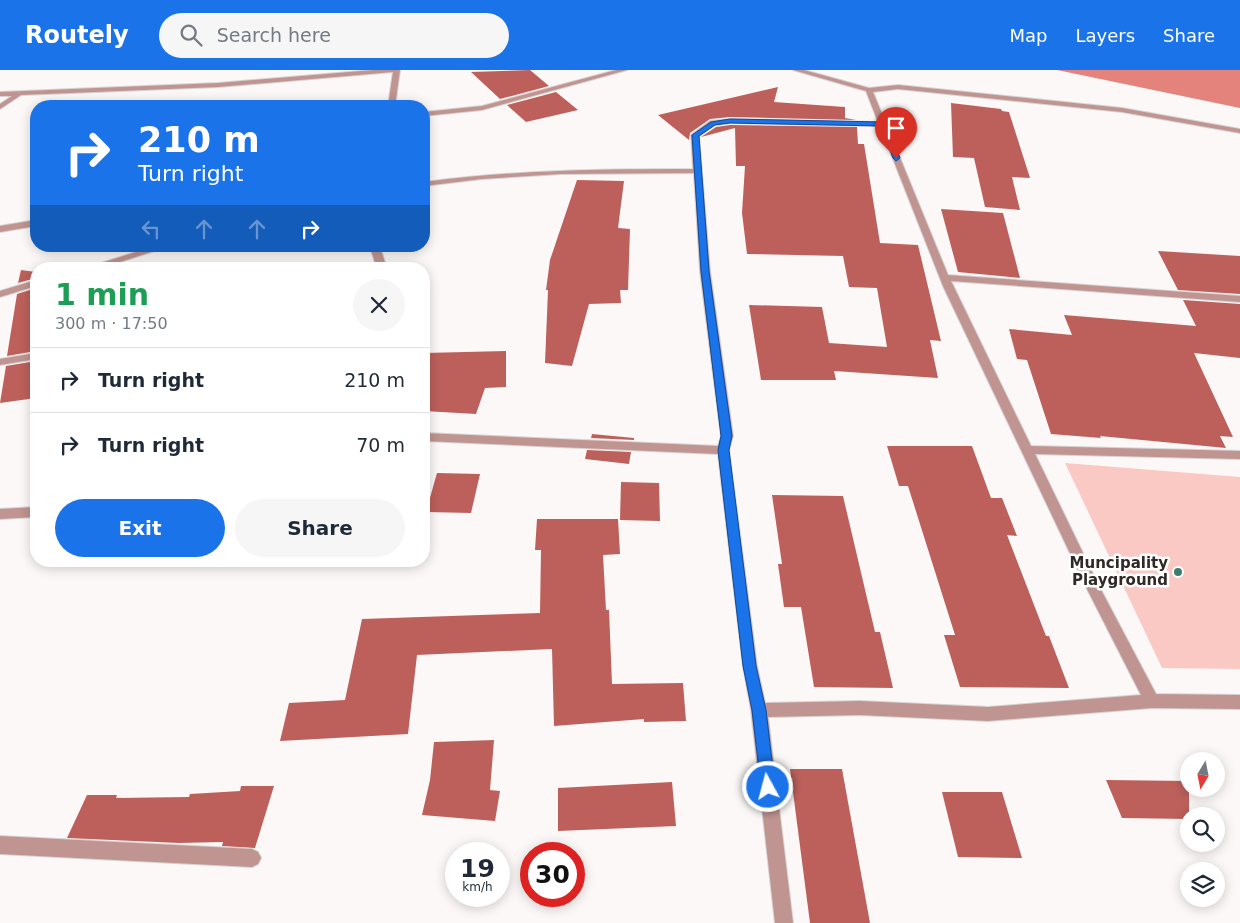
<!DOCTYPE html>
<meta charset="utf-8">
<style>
body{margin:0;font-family:"DejaVu Sans",sans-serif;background:#f6f6f7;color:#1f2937;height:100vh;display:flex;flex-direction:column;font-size:19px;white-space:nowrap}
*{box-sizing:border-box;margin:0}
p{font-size:16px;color:#747a83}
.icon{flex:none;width:28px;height:28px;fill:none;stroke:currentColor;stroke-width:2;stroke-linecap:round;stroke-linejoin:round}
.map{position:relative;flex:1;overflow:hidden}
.sheet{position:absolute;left:30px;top:192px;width:400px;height:305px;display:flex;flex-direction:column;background:#fff;border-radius:20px;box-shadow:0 2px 12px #0003}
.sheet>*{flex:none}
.top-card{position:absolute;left:30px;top:30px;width:400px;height:152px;border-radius:20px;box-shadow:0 2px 12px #0003;background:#1a73e8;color:#fff;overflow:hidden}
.needle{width:32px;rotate:190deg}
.controls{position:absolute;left:1180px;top:682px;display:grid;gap:10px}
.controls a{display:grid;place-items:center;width:45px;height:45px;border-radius:50%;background:#fff;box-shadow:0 2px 12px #0003;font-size:25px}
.speed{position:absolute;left:445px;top:772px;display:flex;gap:10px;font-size:25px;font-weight:700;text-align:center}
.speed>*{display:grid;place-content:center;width:65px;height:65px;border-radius:50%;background:#fff;box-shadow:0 2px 12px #0003;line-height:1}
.speed small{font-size:12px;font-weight:400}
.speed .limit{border:8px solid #d22;background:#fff;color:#111}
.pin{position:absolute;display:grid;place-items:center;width:42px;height:42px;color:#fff;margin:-51px -21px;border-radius:50% 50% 50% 0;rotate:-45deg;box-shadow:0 0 5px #0007}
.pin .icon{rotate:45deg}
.me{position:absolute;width:55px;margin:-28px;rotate:353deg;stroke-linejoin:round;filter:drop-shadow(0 0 4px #0008)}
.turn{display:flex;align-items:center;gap:18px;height:105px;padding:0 25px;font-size:22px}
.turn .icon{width:65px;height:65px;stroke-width:2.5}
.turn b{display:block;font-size:35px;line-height:42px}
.lanes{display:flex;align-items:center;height:48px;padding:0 25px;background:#0003;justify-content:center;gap:25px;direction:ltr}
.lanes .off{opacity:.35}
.round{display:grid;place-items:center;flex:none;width:52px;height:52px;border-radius:26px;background:#f6f6f7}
.headline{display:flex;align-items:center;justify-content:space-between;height:85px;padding:0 25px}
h1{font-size:30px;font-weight:600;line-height:38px;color:#1e9e55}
.cta{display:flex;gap:10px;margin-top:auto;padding:10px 25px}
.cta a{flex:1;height:58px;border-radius:30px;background:#1a73e8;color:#fff;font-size:20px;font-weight:600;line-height:58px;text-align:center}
.cta a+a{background:#f6f6f7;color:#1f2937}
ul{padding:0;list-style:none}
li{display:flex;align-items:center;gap:15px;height:65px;padding:0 25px;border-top:1px solid #e0e1e3}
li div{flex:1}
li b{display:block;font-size:19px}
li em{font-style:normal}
header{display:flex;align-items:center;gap:30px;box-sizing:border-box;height:70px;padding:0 25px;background:#1a73e8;color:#fff}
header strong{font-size:24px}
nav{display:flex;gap:28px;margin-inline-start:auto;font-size:18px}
.search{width:350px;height:45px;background:#f6f6f7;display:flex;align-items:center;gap:12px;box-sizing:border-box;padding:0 18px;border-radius:28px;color:#747a83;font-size:19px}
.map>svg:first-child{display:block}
.green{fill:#fbc9c4}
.water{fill:#e4837c}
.building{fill:#bd605b}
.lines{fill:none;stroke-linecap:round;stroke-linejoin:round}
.minor-casing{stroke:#d7d3d3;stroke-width:2}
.minor{fill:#c09490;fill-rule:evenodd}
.route{fill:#1a73e8;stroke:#114b97}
.poi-dot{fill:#3c7d6c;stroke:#fff;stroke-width:2}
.labels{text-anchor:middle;stroke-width:5;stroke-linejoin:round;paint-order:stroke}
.poi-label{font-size:15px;font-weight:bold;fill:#302928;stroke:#fff;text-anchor:end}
</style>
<header>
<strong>Routely</strong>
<div class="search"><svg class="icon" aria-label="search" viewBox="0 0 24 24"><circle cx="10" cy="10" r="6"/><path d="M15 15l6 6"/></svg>Search here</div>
<nav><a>Map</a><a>Layers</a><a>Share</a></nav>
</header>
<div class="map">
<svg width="1240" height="853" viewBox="0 0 1240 853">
<rect width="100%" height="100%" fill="#fcf8f8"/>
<!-- green -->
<polygon class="green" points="1065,393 1240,407 1240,599 1162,598"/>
<!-- water -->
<polygon class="water" points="1057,0 1240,0 1240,38"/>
<!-- building -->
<g class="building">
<polygon points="530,0 549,16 500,29 471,2"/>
<polygon points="778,17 774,32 845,37 845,48 856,50 730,47 710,49 690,63 689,70 658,45"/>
<polygon points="556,22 578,40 526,52 507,35"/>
<polygon points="951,33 1001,39 1002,41 1009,42 1030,108 1012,107 1020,140 985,137 974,88 953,87"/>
<polygon points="730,55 857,57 858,74 864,74 880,173 918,175 941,271 930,270 938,308 834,301 836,310 761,310 749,235 822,237 829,273 887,277 877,218 849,217 843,186 747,184 742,143 745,96 736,96 735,58 701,67 716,57"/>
<polygon points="577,110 624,111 618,158 630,159 628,220 620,220 621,233 589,234 572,296 545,293 548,220 546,220 550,190"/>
<polygon points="941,139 1003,143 1020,208 958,202"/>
<polygon points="1158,181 1240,186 1240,224 1178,220"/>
<polygon points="21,200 36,202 36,208 18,213"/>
<polygon points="36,218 36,281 7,286 17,224"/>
<polygon points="1183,230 1240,234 1240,288 1194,283 1233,367 1220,366 1226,378 1100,366 1101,368 1051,364 1027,290 1017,289 1009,259 1072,265 1064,245 1196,256"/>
<polygon points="506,281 506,317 485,318 476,344 424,341 424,283"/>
<polygon points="36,291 36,328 0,333 6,296"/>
<polygon points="592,364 634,368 634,370 591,368"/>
<polygon points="887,376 972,376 991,428 1002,428 1017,466 1007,465 1046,566 1049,566 1069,618 960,617 944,565 955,565 908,416 899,416"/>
<polygon points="587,380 631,382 629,394 585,389"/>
<polygon points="437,403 480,404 471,443 426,442"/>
<polygon points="621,412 659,413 660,451 620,450"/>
<polygon points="772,425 843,426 875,562 880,562 893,618 814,617 801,537 784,537 778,494 782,494"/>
<polygon points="537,449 618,449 620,484 603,485 606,540 609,540 612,614 683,613 686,651 644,652 644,649 554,656 552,579 417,585 408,664 280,671 289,633 345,630 362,549 540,543 541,480 535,480"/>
<polygon points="494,670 490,720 500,721 495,751 422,745 430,710 434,672"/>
<polygon points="790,699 842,699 870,853 810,853"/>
<polygon points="1106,710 1189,711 1189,749 1122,748"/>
<polygon points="672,712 676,756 558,761 558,718"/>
<polygon points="241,716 274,716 255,778 222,776 223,772 179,773 67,768 87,725 117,725 116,728 189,727 190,724 240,721"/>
<polygon points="942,722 1002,722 1022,788 958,787"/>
</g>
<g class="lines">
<defs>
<g id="minor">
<polygon points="373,0 400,0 395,36 388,36 393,2 218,17 21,25 0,39 0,34 12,26 0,26 0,22 218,13"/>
<polygon points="616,0 627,0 482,40 424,46 424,42 482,36"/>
<path d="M793 0H804L869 18 898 15 1122 38 1240 59V63L1122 42 898 19 873 22 948 205 1240 226V232L951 211 1031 376 1240 381V389L1035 384 1099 516 1156 624 1240 625V639L1152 638 988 651 860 645 768 647 793 853H775L751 640 743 596 718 384 424 371V363L718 376 721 366 700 201 694 103 561 104 482 109 424 116V112C514 100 603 99 693 99L691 65 710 51 730 49 878 52 866 21ZM730 53 880 56 943 216 1087 519 1141 625 988 637 860 631 765 633 757 596 729 380 733 366 710 201 699 66 715 55Z"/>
<polygon points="36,150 36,156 0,162 0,156"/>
<polygon points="155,176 170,176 98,199 82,199"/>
<polygon points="368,176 377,176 382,183 387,199 377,199 372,183"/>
<polygon points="36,210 36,216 0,227 0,221"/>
<polygon points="36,283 36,289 0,295 0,289"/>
<polygon points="36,437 36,447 0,449 0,439"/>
<polygon points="0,766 252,779 258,782 261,788 258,794 252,797 0,784"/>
</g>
</defs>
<!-- minor casing -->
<use href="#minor" class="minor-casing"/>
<!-- minor -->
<use href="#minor" class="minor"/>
</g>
<!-- route -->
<polygon class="route" points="730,49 884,52 887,54 900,88 896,91 893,88 881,56 730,53 715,55 699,66 709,201 732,366 729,380 756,596 766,640 775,717 773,722 768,725 763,722 761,717 752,640 743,596 718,380 721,366 701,201 692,65 711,52"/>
<!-- markers -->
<circle class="poi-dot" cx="1178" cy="502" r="5"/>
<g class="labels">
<!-- poi labels -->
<g class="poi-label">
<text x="1168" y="498">Muncipality<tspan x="1168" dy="17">Playground</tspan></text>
</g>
</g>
</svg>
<div class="controls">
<a><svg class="needle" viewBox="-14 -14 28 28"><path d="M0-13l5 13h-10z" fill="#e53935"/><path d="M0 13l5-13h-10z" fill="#747a83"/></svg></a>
<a><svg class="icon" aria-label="search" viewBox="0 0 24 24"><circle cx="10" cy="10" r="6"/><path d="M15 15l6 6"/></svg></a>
<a><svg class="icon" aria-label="layers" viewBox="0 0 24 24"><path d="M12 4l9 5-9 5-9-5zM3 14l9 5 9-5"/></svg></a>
</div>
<div class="speed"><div>19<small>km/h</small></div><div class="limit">30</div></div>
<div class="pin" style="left:896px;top:88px;background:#d93025"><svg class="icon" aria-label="arrive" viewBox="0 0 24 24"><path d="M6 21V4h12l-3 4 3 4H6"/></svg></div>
<svg class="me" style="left:768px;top:717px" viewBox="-20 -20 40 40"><circle r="17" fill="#1a73e8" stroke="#fff" stroke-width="3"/><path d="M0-11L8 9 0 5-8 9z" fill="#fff"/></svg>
<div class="top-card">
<div class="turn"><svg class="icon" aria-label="right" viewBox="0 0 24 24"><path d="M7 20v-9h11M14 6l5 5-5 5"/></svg><div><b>210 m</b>Turn right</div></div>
<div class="lanes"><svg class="icon off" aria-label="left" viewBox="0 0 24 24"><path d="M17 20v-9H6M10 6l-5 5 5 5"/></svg><svg class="icon off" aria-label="ahead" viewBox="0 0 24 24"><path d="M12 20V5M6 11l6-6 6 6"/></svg><svg class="icon off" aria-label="ahead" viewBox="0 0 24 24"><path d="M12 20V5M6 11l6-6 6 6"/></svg><svg class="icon" aria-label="right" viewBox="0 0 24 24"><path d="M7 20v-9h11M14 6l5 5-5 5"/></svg></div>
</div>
<section class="sheet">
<div class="headline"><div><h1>1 min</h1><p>300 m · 17:50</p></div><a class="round"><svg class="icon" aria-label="close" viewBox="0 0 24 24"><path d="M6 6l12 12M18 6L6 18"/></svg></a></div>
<ul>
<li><svg class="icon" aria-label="right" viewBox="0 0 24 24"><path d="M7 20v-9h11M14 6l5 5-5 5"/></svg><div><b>Turn right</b></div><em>210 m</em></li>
<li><svg class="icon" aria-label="right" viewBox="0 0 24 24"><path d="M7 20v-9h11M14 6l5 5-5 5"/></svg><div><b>Turn right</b></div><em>70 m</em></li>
</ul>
<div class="cta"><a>Exit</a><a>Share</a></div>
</section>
</div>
